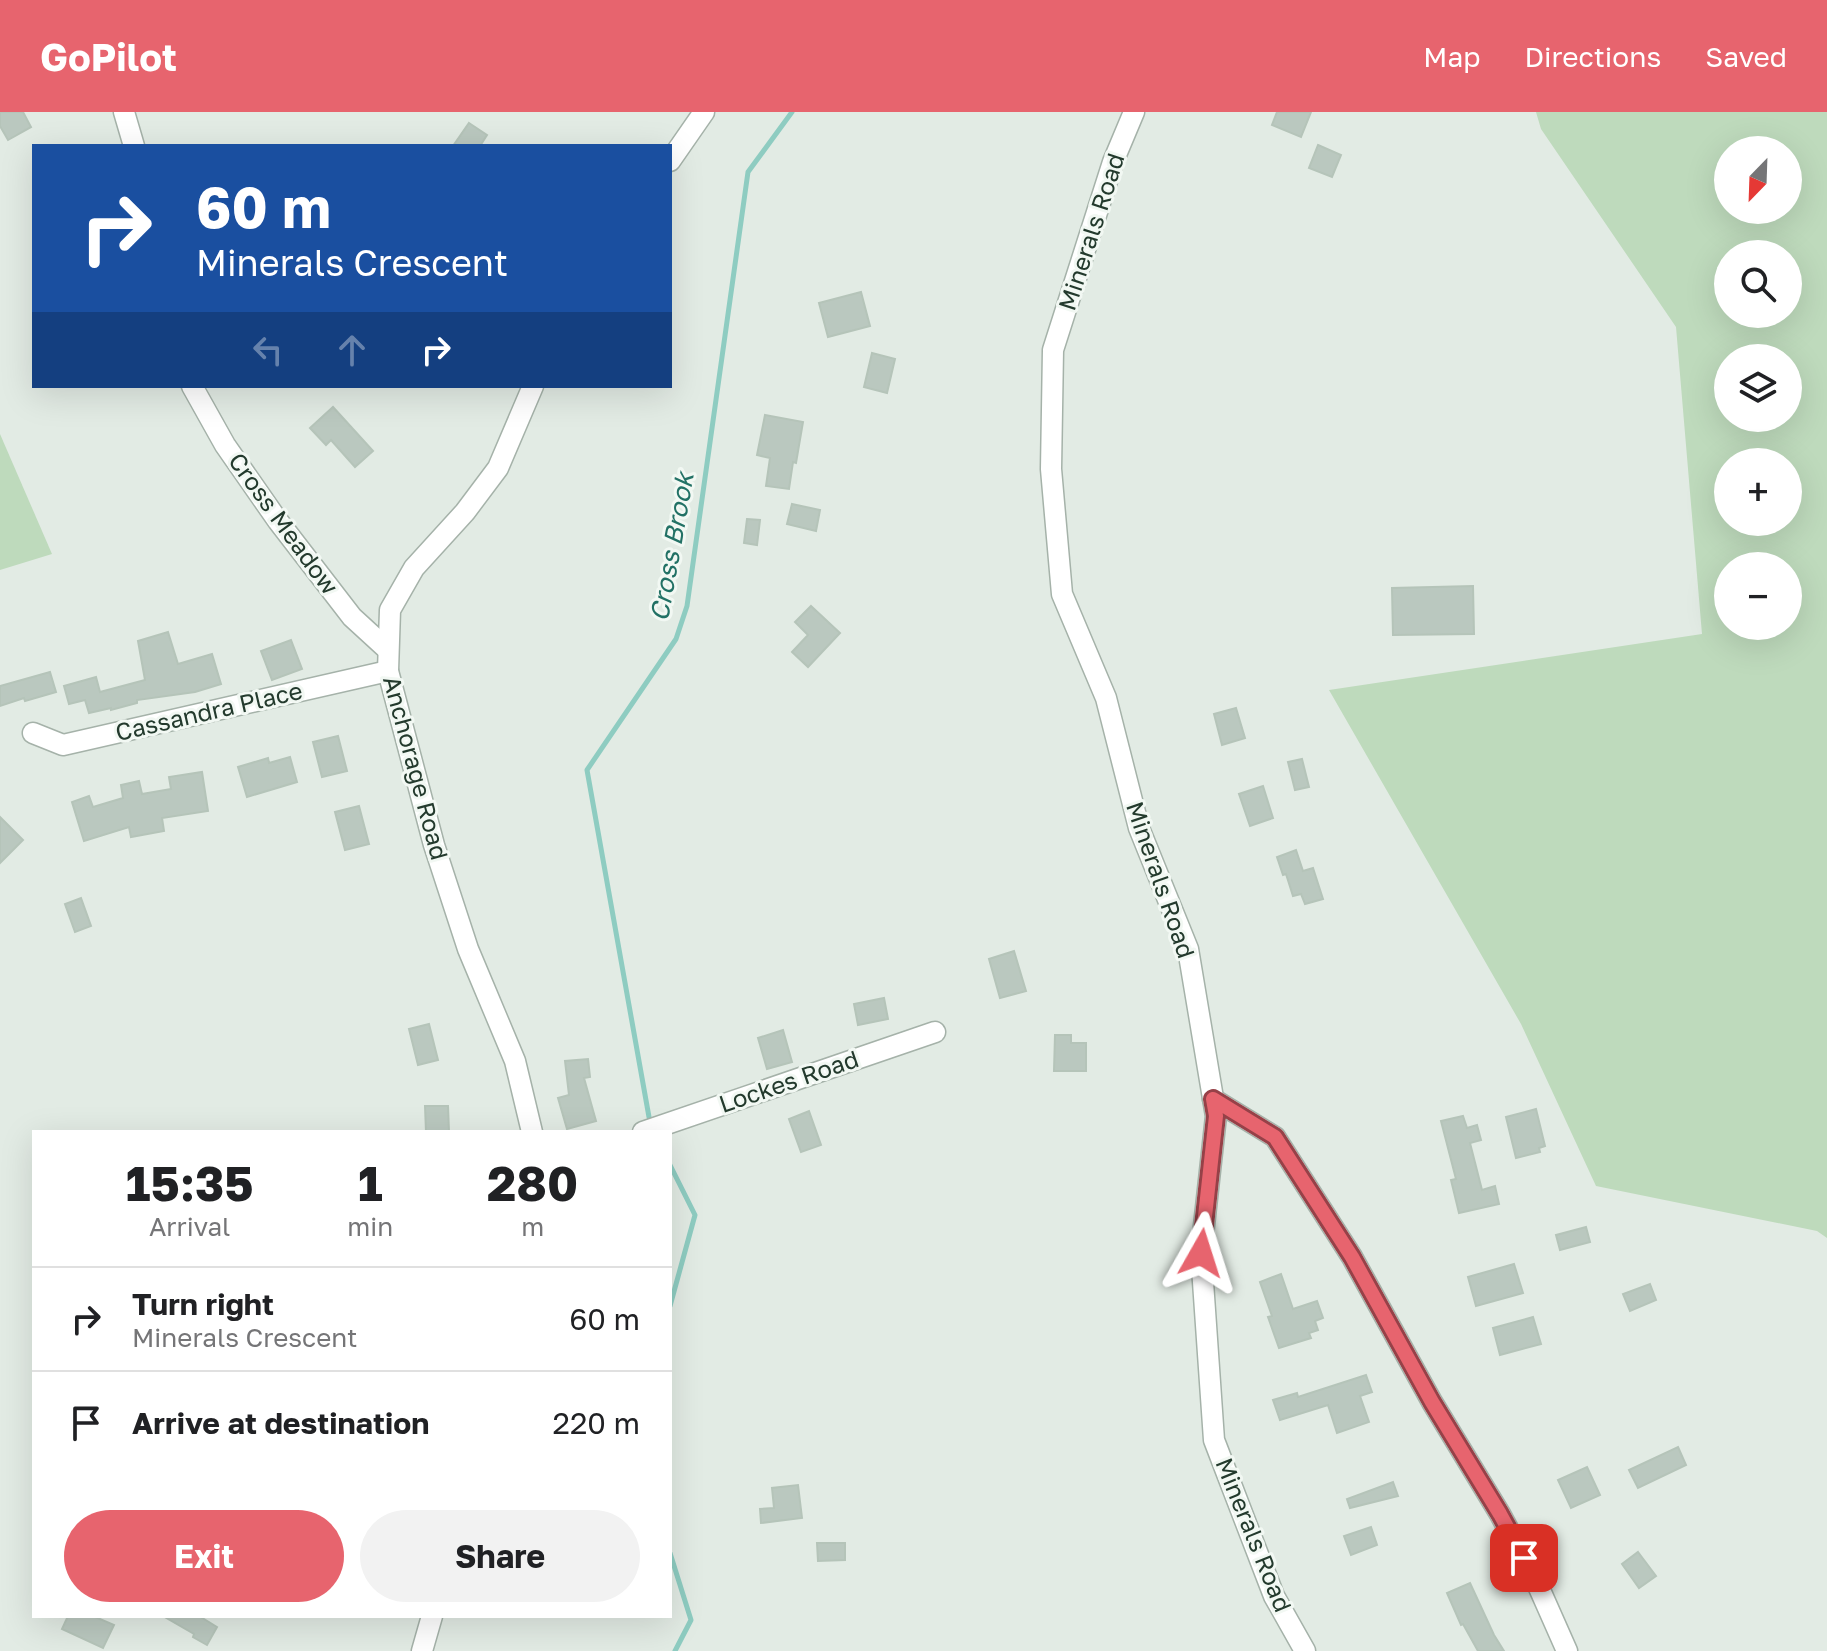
<!DOCTYPE html>
<meta charset="utf-8">
<style>
body{margin:0;font-family:"Golos Text",sans-serif;background:#f2f2f2;color:#202124;height:100vh;display:flex;flex-direction:column;font-size:30px;white-space:nowrap}
*{box-sizing:border-box;margin:0}
p{font-size:26px;color:#757577}
.icon{flex:none;width:44px;height:44px;fill:none;stroke:currentColor;stroke-width:2;stroke-linecap:round;stroke-linejoin:round}
.map{position:relative;flex:1;overflow:hidden}
.panel{position:absolute;left:32px;top:1018px;width:640px;height:488px;display:flex;flex-direction:column;background:#fff;border-radius:0px;box-shadow:0 8px 32px #0002}
.panel>*{flex:none}
.banner{position:absolute;left:32px;top:32px;width:640px;height:244px;border-radius:0px;box-shadow:0 8px 32px #0002;background:#1a4fa0;color:#fff;overflow:hidden}
.needle{width:52px;rotate:203deg}
.tools{position:absolute;left:1714px;top:24px;display:grid;gap:16px}
.tools a{display:grid;place-items:center;width:88px;height:88px;border-radius:50%;background:#fff;box-shadow:0 8px 32px #0002;font-size:40px}
.pin{position:absolute;display:grid;place-items:center;width:68px;height:68px;color:#fff;margin:-34px;border-radius:16px;box-shadow:0 4px 12px #0006}
.me{position:absolute;width:88px;margin:-44px;rotate:6deg;stroke-linejoin:round;filter:drop-shadow(0 0 6px #0008)}
.turn{display:flex;align-items:center;gap:28px;height:168px;padding:0 32px;font-size:36px}
.turn .icon{width:104px;height:104px;stroke-width:2.5}
.turn b{display:block;font-size:56px;line-height:68px}
.lanes{display:flex;align-items:center;height:76px;padding:0 32px;background:#0003;justify-content:center;gap:40px;direction:ltr}
.lanes .off{opacity:.35}
.eta{display:flex;justify-content:space-evenly;align-items:center;height:136px;text-align:center}
.eta b{font-size:48px;font-weight:700;line-height:56px}
.button{display:flex;gap:16px;margin-top:auto;padding:16px 32px}
.button a{flex:1;height:92px;border-radius:48px;background:#e7646e;color:#fff;font-size:32px;font-weight:700;line-height:92px;text-align:center}
.button a+a{background:#f2f2f2;color:#202124}
ul{padding:0;list-style:none}
li{display:flex;align-items:center;gap:24px;height:104px;padding:0 32px;border-top:2px solid #e0e0e0}
li div{flex:1}
li b{display:block;font-size:30px}
li em{font-style:normal}
header{display:flex;align-items:center;gap:48px;box-sizing:border-box;height:112px;padding:0 40px;background:#e7646e;color:#fff}
header strong{font-size:38px}
nav{display:flex;gap:44px;margin-inline-start:auto;font-size:28px}
.map>svg:first-child{display:block}
.green{fill:#bedabc;fill-rule:evenodd}
.lines{fill:none;stroke-linecap:round;stroke-linejoin:round}
.stream{stroke:#8eccc1;stroke-width:5}
.building{fill:#bac8bf;stroke:#b5c4b9;stroke-width:2}
.minor-casing{stroke:#a5b2a9;stroke-width:23}
.minor{stroke:#fff;stroke-width:20}
.route-casing{stroke:#964148;stroke-width:20}
.route{stroke:#e7646e;stroke-width:14}
.labels{text-anchor:middle;stroke-width:6;stroke-linejoin:round;paint-order:stroke}
.street-label{font-size:24px;fill:#233a2d;stroke:#f2f8f3}
.water-label{font-size:26px;font-style:italic;fill:#227165;stroke:#f2f8f3}
</style>
<header>
<strong>GoPilot</strong>
<nav><a>Map</a><a>Directions</a><a>Saved</a></nav>
</header>
<div class="map">
<svg width="1827" height="1539" viewBox="0 0 1827 1539">
<rect width="100%" height="100%" fill="#e2ebe4"/>
<!-- green -->
<g class="green">
<path d="M1536 0H1827V1126L1817 1119 1596 1074 1521 912 1329 578 1702 522 1676 215 1541 17ZM1728 38H1788V98H1728ZM1728 142H1788V202H1728ZM1728 246H1788V306H1728ZM1728 350H1788V410H1728ZM1728 454H1788V514H1728Z"/>
<polygon points="0,322 52,442 0,458"/>
</g>
<g class="lines">
<!-- stream -->
<g class="stream">
<polyline points="649,1005 587,658 676,527 687,494 748,60 792,0"/>
<polyline points="670,1053 695,1103 670,1194"/>
<polyline points="670,1441 691,1508 675,1539"/>
</g>
</g>
<!-- building -->
<g class="building">
<polygon points="0,0 23,0 31,15 8,28 0,14"/>
<polygon points="1277,0 1311,0 1301,25 1272,13"/>
<polygon points="469,11 487,23 480,34 453,34"/>
<polygon points="1318,33 1341,43 1332,65 1309,56"/>
<polygon points="861,180 870,214 828,225 819,191"/>
<polygon points="872,241 895,247 887,281 864,275"/>
<polygon points="333,295 373,339 355,355 331,328 326,333 310,316"/>
<polygon points="765,303 803,310 796,351 793,350 789,377 766,374 770,346 757,343"/>
<polygon points="792,392 820,398 816,419 787,412"/>
<polygon points="747,407 760,408 757,433 744,431"/>
<polygon points="1473,474 1474,522 1393,523 1392,476"/>
<polygon points="811,494 840,521 808,555 792,540 808,523 795,510"/>
<polygon points="168,520 178,552 212,542 221,572 195,580 137,588 137,591 111,598 111,596 89,601 85,588 69,592 64,574 96,565 100,580 145,568 138,529"/>
<polygon points="291,528 302,557 272,568 261,539"/>
<polygon points="50,560 56,580 25,589 24,586 0,594 0,574"/>
<polygon points="1236,596 1245,626 1222,633 1214,602"/>
<polygon points="338,624 347,659 322,665 313,630"/>
<polygon points="290,645 297,670 247,685 238,655 268,646 269,651"/>
<polygon points="1302,647 1309,675 1295,678 1288,650"/>
<polygon points="202,660 208,699 162,706 164,719 131,725 129,715 84,729 72,690 89,684 93,695 123,686 121,673 139,669 142,682 171,677 169,665"/>
<polygon points="1263,674 1273,706 1250,714 1239,682"/>
<polygon points="359,694 369,732 345,738 335,700"/>
<polygon points="0,705 23,728 0,751"/>
<polygon points="1296,738 1303,759 1313,756 1323,787 1305,792 1301,782 1293,784 1286,762 1283,763 1277,745"/>
<polygon points="81,786 91,814 75,820 65,792"/>
<polygon points="1014,839 1026,879 1000,886 989,847"/>
<polygon points="884,886 888,907 858,913 854,892"/>
<polygon points="429,912 438,948 418,953 409,917"/>
<polygon points="783,918 792,950 767,957 758,926"/>
<polygon points="1055,923 1071,923 1071,931 1086,931 1086,959 1054,959"/>
<polygon points="588,947 590,965 584,966 596,1009 567,1017 558,986 569,983 565,949"/>
<polygon points="425,994 448,994 449,1020 426,1020"/>
<polygon points="1536,997 1545,1034 1539,1036 1540,1040 1516,1046 1506,1005"/>
<polygon points="809,999 821,1033 801,1040 789,1007"/>
<polygon points="1463,1004 1467,1016 1477,1013 1481,1028 1470,1031 1482,1078 1495,1074 1499,1092 1459,1101 1451,1068 1456,1067 1441,1009"/>
<polygon points="1586,1115 1590,1130 1560,1138 1556,1123"/>
<polygon points="1514,1152 1523,1181 1476,1194 1468,1165"/>
<polygon points="1281,1162 1293,1197 1317,1189 1323,1206 1315,1209 1318,1218 1309,1221 1311,1226 1279,1236 1268,1205 1272,1204 1260,1170"/>
<polygon points="1650,1172 1656,1188 1630,1199 1623,1182"/>
<polygon points="1533,1205 1541,1232 1500,1243 1493,1216"/>
<polygon points="1366,1263 1372,1280 1360,1284 1369,1310 1337,1321 1328,1293 1280,1308 1273,1288 1297,1281 1298,1285"/>
<polygon points="1678,1335 1686,1353 1638,1376 1629,1358"/>
<polygon points="1587,1355 1600,1383 1571,1396 1558,1368"/>
<polygon points="1393,1370 1398,1384 1350,1396 1347,1387"/>
<polygon points="798,1373 802,1406 761,1411 760,1397 774,1396 772,1376"/>
<polygon points="1371,1415 1377,1433 1351,1443 1344,1424"/>
<polygon points="817,1431 845,1431 845,1448 818,1449"/>
<polygon points="1638,1440 1656,1464 1639,1476 1622,1452"/>
<polygon points="1470,1471 1494,1523 1504,1539 1478,1539 1463,1512 1461,1513 1447,1481"/>
<polygon points="68,1504 93,1504 114,1513 103,1536 62,1517"/>
<polygon points="163,1504 199,1504 217,1515 207,1533 193,1525 194,1522"/>
</g>
<g class="lines">
<defs>
<g id="minor">
<polyline points="124,0 134,34"/>
<polyline points="1134,0 1113,50 1053,238 1051,357 1062,482 1106,586 1139,716 1188,837 1216,1004 1201,1141 1214,1328 1274,1484 1305,1539"/>
<polyline points="670,49 704,0"/>
<polyline points="192,274 225,333 278,409 352,505 388,538"/>
<polyline points="33,621 63,633 388,559"/>
<polyline points="1213,987 1275,1025 1352,1145 1432,1290 1500,1402 1536,1469 1567,1539"/>
<polyline points="532,1020 515,949 468,837 434,733 388,559 390,498 414,456 465,400 498,356 533,274"/>
<polyline points="643,1020 935,920"/>
<polyline points="422,1539 432,1504"/>
</g>
</defs>
<!-- minor casing -->
<use href="#minor" class="minor-casing"/>
<!-- minor -->
<use href="#minor" class="minor"/>
</g>
<g class="lines">
<defs>
<polyline id="route" points="1201,1141 1216,1004 1213,987 1275,1025 1352,1145 1432,1290 1500,1402 1524,1446"/>
</defs>
<!-- route casing -->
<use href="#route" class="route-casing"/>
<!-- route -->
<use href="#route" class="route"/>
</g>
<g class="labels">
<!-- street labels -->
<g class="street-label">
<text transform="translate(1092 120) rotate(-72)" y="8">Minerals Road</text>
<text transform="translate(283 412) rotate(54)" y="8">Cross Meadow</text>
<text transform="translate(209 600) rotate(-13)" y="8">Cassandra Place</text>
<text transform="translate(415 656) rotate(75)" y="8">Anchorage Road</text>
<text transform="translate(1160 768) rotate(71)" y="8">Minerals Road</text>
<text transform="translate(789 970) rotate(-19)" y="8">Lockes Road</text>
<text transform="translate(1253 1423) rotate(68)" y="8">Minerals Road</text>
</g>
<!-- water labels -->
<g class="water-label">
<text transform="translate(672 435) rotate(-80)" y="9">Cross Brook</text>
</g>
</g>
</svg>
<div class="tools">
<a><svg class="needle" viewBox="-14 -14 28 28"><path d="M0-13l5 13h-10z" fill="#e53935"/><path d="M0 13l5-13h-10z" fill="#757577"/></svg></a>
<a><svg class="icon" aria-label="search" viewBox="0 0 24 24"><circle cx="10" cy="10" r="6"/><path d="M15 15l6 6"/></svg></a>
<a><svg class="icon" aria-label="layers" viewBox="0 0 24 24"><path d="M12 4l9 5-9 5-9-5zM3 14l9 5 9-5"/></svg></a>
<a>+</a>
<a>−</a>
</div>
<div class="pin" style="left:1524px;top:1446px;background:#d93025"><svg class="icon" aria-label="arrive" viewBox="0 0 24 24"><path d="M6 21V4h12l-3 4 3 4H6"/></svg></div>
<svg class="me" style="left:1201px;top:1141px" viewBox="-20 -20 40 40"><path d="M0-17L14 15 0 8-14 15z" fill="#e7646e" stroke="#fff" stroke-width="4"/></svg>
<div class="banner">
<div class="turn"><svg class="icon" aria-label="right" viewBox="0 0 24 24"><path d="M7 20v-9h11M14 6l5 5-5 5"/></svg><div><b>60 m</b>Minerals Crescent</div></div>
<div class="lanes"><svg class="icon off" aria-label="left" viewBox="0 0 24 24"><path d="M17 20v-9H6M10 6l-5 5 5 5"/></svg><svg class="icon off" aria-label="ahead" viewBox="0 0 24 24"><path d="M12 20V5M6 11l6-6 6 6"/></svg><svg class="icon" aria-label="right" viewBox="0 0 24 24"><path d="M7 20v-9h11M14 6l5 5-5 5"/></svg></div>
</div>
<section class="panel">
<div class="eta">
<div><b>15:35</b><p>Arrival</p></div>
<div><b>1</b><p>min</p></div>
<div><b>280</b><p>m</p></div>
</div>
<ul>
<li><svg class="icon" aria-label="right" viewBox="0 0 24 24"><path d="M7 20v-9h11M14 6l5 5-5 5"/></svg><div><b>Turn right</b><p>Minerals Crescent</p></div><em>60 m</em></li>
<li><svg class="icon" aria-label="arrive" viewBox="0 0 24 24"><path d="M6 21V4h12l-3 4 3 4H6"/></svg><div><b>Arrive at destination</b></div><em>220 m</em></li>
</ul>
<div class="button"><a>Exit</a><a>Share</a></div>
</section>
</div>
